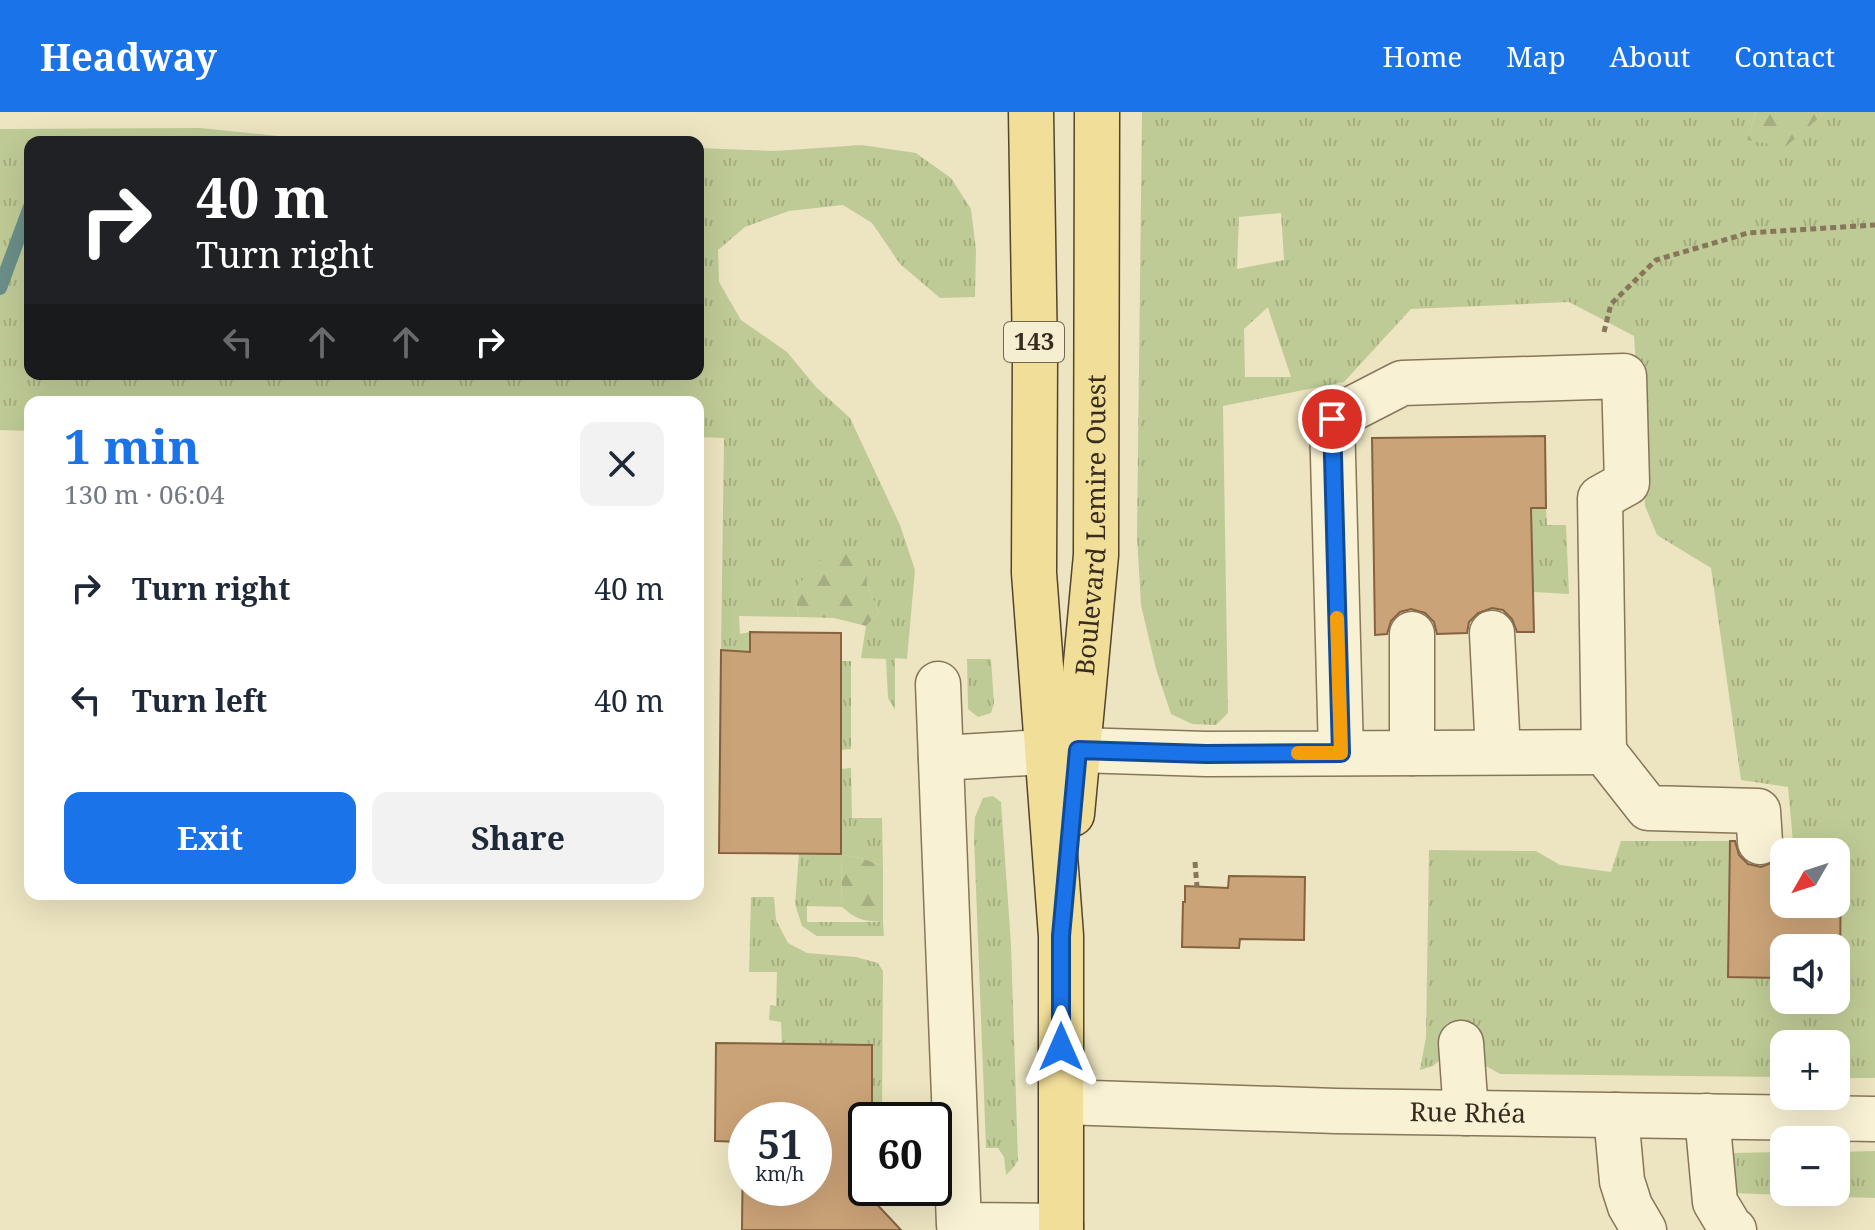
<!DOCTYPE html>
<meta charset="utf-8">
<style>
body{margin:0;font-family:"Noto Serif",serif;background:#f2f2f3;color:#1f2937;height:100vh;display:flex;flex-direction:column;font-size:30px;white-space:nowrap}
*{box-sizing:border-box;margin:0}
p{font-size:26px;color:#747a83}
.icon{flex:none;width:44px;height:44px;fill:none;stroke:currentColor;stroke-width:2;stroke-linecap:round;stroke-linejoin:round}
.map{position:relative;flex:1;overflow:hidden}
.panel{position:absolute;left:24px;top:284px;width:680px;height:504px;display:flex;flex-direction:column;background:#fff;border-radius:16px;box-shadow:0 8px 32px #0002}
.panel>*{flex:none}
.hud{position:absolute;left:24px;top:24px;width:680px;height:244px;border-radius:16px;box-shadow:0 8px 32px #0002;background:#202124;color:#fff;overflow:hidden}
.needle{width:52px;rotate:231deg}
.tools{position:absolute;left:1770px;top:726px;display:grid;gap:16px}
.tools a{display:grid;place-items:center;width:80px;height:80px;border-radius:16px;background:#fff;box-shadow:0 8px 32px #0002;font-size:40px}
.speed{position:absolute;left:728px;top:990px;display:flex;gap:16px;font-size:40px;font-weight:700;text-align:center}
.speed>*{display:grid;place-content:center;width:104px;height:104px;border-radius:50%;background:#fff;box-shadow:0 8px 32px #0002;line-height:1}
.speed small{font-size:20px;font-weight:400}
.speed .limit{border:4px solid #111;border-radius:12px;background:#fff;color:#111}
.pin{position:absolute;display:grid;place-items:center;width:68px;height:68px;color:#fff;margin:-34px;border:4px solid #fff;border-radius:50%;box-shadow:0 2px 8px #0007}
.me{position:absolute;width:88px;margin:-44px;rotate:0deg;stroke-linejoin:round;filter:drop-shadow(0 0 6px #0008)}
.turn{display:flex;align-items:center;gap:28px;height:168px;padding:0 40px;font-size:36px}
.turn .icon{width:104px;height:104px;stroke-width:2.5}
.turn b{display:block;font-size:56px;line-height:68px}
.lanes{display:flex;align-items:center;height:76px;padding:0 40px;background:#0003;justify-content:center;gap:40px;direction:ltr}
.lanes .off{opacity:.35}
.round{display:grid;place-items:center;flex:none;width:84px;height:84px;border-radius:16px;background:#f2f2f3}
.overview{display:flex;align-items:center;justify-content:space-between;height:136px;padding:0 40px}
h1{font-size:48px;font-weight:700;line-height:60px;color:#1a73e8}
.cta{display:flex;gap:16px;margin-top:auto;padding:16px 40px}
.cta a{flex:1;height:92px;border-radius:16px;background:#1a73e8;color:#fff;font-size:32px;font-weight:700;line-height:92px;text-align:center}
.cta a+a{background:#f2f2f3;color:#1f2937}
ul{padding:0;list-style:none}
li{display:flex;align-items:center;gap:24px;height:112px;padding:0 40px}
li div{flex:1}
li b{display:block;font-size:30px}
li em{font-style:normal}
header{display:flex;align-items:center;gap:48px;box-sizing:border-box;height:112px;padding:0 40px;background:#1a73e8;color:#fff}
header strong{font-size:38px}
nav{display:flex;gap:44px;margin-inline-start:auto;font-size:28px}
.map>svg:first-child{display:block}
.grass{fill:url(#grass-tufts);fill-rule:evenodd}
.forest{fill:url(#forest-firs)}
.lines{fill:none;stroke-linecap:round;stroke-linejoin:round}
.stream{stroke:#6b8e89;stroke-width:14}
.building{fill:#cba378;stroke:#86623f;stroke-width:2;fill-rule:evenodd}
.minor-casing{stroke:#877659;stroke-width:47}
.major-casing{stroke:#54442d;stroke-width:47}
.path{stroke:#877659;stroke-width:5;stroke-dasharray:6 4;stroke-linecap:butt}
.minor{stroke:#f8f1d4;stroke-width:44}
.major{stroke:#f1de99;stroke-width:44}
.route-casing{stroke:#114b97;stroke-width:20}
.route{stroke:#1a73e8;stroke-width:14}
.slow{stroke:#f59e0b;stroke-width:14}
.labels{text-anchor:middle;stroke-width:6;stroke-linejoin:round;paint-order:stroke}
.shield{fill:#f5eed1;stroke:#706653;stroke-width:2}
.shield-label{font-size:24px;font-weight:bold;fill:#372c1d}
.street-label{font-size:26px;fill:#372c1d;stroke:#f5eed1}
</style>
<header>
<strong>Headway</strong>
<nav><a>Home</a><a>Map</a><a>About</a><a>Contact</a></nav>
</header>
<div class="map">
<svg width="1875" height="1118" viewBox="0 0 1875 1118">
<defs>
<pattern id="grass-tufts" width="24" height="20" patternUnits="userSpaceOnUse" patternTransform="scale(2)"><rect width="24" height="20" fill="#bfcb96"/><path d="M3 7l-1-3M5 7V3M7 7l1-3M15 17l-1-3M17 17v-4M19 17l1-3" fill="none" stroke="#a5ae81"/></pattern>
<pattern id="forest-firs" width="22" height="20" patternUnits="userSpaceOnUse" patternTransform="scale(2)"><rect width="22" height="20" fill="#bfcb96"/><path d="M5 1l3.5 6h-7zM16 11l3.5 6h-7z" fill="#a5ae81"/></pattern>
</defs>
<rect width="100%" height="100%" fill="#ede5c1"/>
<!-- grass -->
<g class="grass">
<path d="M1142 0H1756L1747 28 1820 5 1821 0H1875V966H1836V932H1784V965L1500 962 1484 953 1443 945 1433 954 1420 958 1426 925 1429 738 1536 739 1560 753 1611 760 1621 729H1730L1728 865 1784 866V888H1836V866H1841V731L1793 730 1788 675 1741 668 1711 456 1657 423 1645 394 1634 224 1569 190 1411 197 1344 270 1223 294 1228 601 1216 613 1192 612 1171 602 1156 557 1141 493 1137 424ZM1281 101 1284 148 1237 157 1239 105ZM1267 196H1268L1291 265H1245L1244 217Z"/>
<polygon points="200,16 335,30 30,30 30,262 698,262 698,36 774,39 862,33 916,41 951,66 971,97 976,138 975,185 940,186 900,152 872,111 843,93 789,99 745,115 718,138 719,170 741,208 787,240 816,275 850,306 900,413 915,458 907,547 895,546 895,598 888,586 886,547 861,546 866,514 879,500 867,474 794,477 799,505 739,504 740,522 750,520 750,540 721,538 724,326 698,325 698,290 30,290 30,319 0,318 0,17"/>
<polygon points="1531,396 1546,396 1547,413 1566,413 1569,482 1533,480"/>
<polygon points="967,547 991,547 994,591 991,601 978,605 968,597"/>
<polygon points="841,549 851,549 851,637 841,638"/>
<polygon points="851,656 852,706 882,706 883,754 864,747 841,742 842,795 807,794 807,810 883,810 884,824 817,824 802,814 795,792 799,742 841,742 841,657"/>
<polygon points="993,684 1001,690 1011,832 1018,1048 1014,1055 1006,1063 1004,1045 998,1036 986,1036 974,725 975,705 983,686"/>
<polygon points="751,785 774,785 776,808 788,831 807,841 856,845 878,851 883,859 882,1008 872,1008 872,933 782,932 781,910 769,908 770,893 776,894 777,860 749,860"/>
<polygon points="1875,1039 1875,1086 1730,1081 1733,1041 1784,1040 1784,1080 1836,1080 1836,1040"/>
</g>
<!-- forest -->
<g class="forest">
<polygon points="1756,0 1821,0 1820,5 1785,35 1747,28"/>
<polygon points="839,433 866,442 867,474 879,500 866,514 834,506 799,505 794,477 815,453"/>
<path d="M841 742 864 747 883 754V810C863 809 857 808 842 795Z"/>
</g>
<g class="lines">
<!-- stream -->
<polyline class="stream" points="0,176 30,95"/>
</g>
<!-- building -->
<g class="building">
<polygon points="1545,324 1546,396 1531,396 1534,520 1517,520 1512,507 1503,498 1492,496 1478,501 1469,510 1467,521 1437,522 1434,510 1425,501 1411,497 1400,500 1391,509 1387,522 1375,523 1372,326"/>
<polygon points="750,520 841,521 841,742 719,741 721,538 750,540"/>
<path d="M1730 729H1735L1739 743 1748 752 1761 755 1774 750 1782 742 1785 730 1841 731 1840 866H1836V836H1784V866L1728 865ZM1784 740H1836V792H1784Z"/>
<polygon points="1229,764 1305,765 1304,828 1240,827 1239,836 1182,835 1183,790 1185,790 1185,774 1228,776"/>
<path d="M716 931 872 933V1008H866V1076H871V1086L901 1118H742L743 1030 715 1029ZM746 1008H814V1076H746Z"/>
</g>
<g class="lines">
<defs>
<g id="minor">
<polyline points="1492,521 1498,640"/>
<polyline points="1412,522 1412,641"/>
<polyline points="938,572 959,1113 1061,1114"/>
<polyline points="1604,640 1648,696 1758,699 1760,730"/>
<polyline points="941,646 1078,638 1206,642 1604,640 1600,386 1627,371 1624,264 1402,271 1332,307 1341,641"/>
<polyline points="1461,931 1466,1001"/>
<path id="s1" d="M1062 990 1336 999 1875 1007"/>
<polyline points="1616,1003 1622,1069 1630,1094 1644,1118"/>
<polyline points="1707,1004 1715,1090 1730,1115 1734,1118"/>
</g>
<g id="major">
<polyline points="1031,0 1035,244 1034,461 1061,824 1061,1118"/>
<path id="s2" d="M1072 702 1096 443 1097 0"/>
</g>
</defs>
<!-- minor casing -->
<use href="#minor" class="minor-casing"/>
<!-- major casing -->
<use href="#major" class="major-casing"/>
<!-- path -->
<g class="path">
<polyline points="1604,220 1611,192 1656,148 1748,121 1875,113"/>
<polyline points="1195,750 1197,775"/>
</g>
<!-- minor -->
<use href="#minor" class="minor"/>
<!-- major -->
<use href="#major" class="major"/>
</g>
<g class="lines">
<defs>
<polyline id="route" points="1061,935 1061,824 1078,638 1206,642 1341,641 1332,307"/>
</defs>
<!-- route casing -->
<use href="#route" class="route-casing"/>
<!-- route -->
<use href="#route" class="route"/>
<!-- slow -->
<polyline class="slow" points="1298,641 1341,641 1337,506"/>
</g>
<g class="labels">
<!-- shield labels -->
<rect class="shield" x="1004" y="210" width="60" height="40" rx="6"/>
<g class="shield-label">
<text x="1034" y="238">143</text>
</g>
<!-- street labels -->
<g class="street-label">
<text dy="9" stroke="none"><textPath href="#s2" startOffset="290">Boulevard Lemire Ouest</textPath></text>
<text dy="9" stroke="none"><textPath href="#s1" startOffset="406">Rue Rhéa</textPath></text>
</g>
</g>
</svg>
<div class="tools">
<a><svg class="needle" viewBox="-14 -14 28 28"><path d="M0-13l5 13h-10z" fill="#e53935"/><path d="M0 13l5-13h-10z" fill="#747a83"/></svg></a>
<a><svg class="icon" aria-label="sound" viewBox="0 0 24 24"><path d="M4 9h4l5-4v14l-5-4H4zM17 9q2 3 0 6"/></svg></a>
<a>+</a>
<a>−</a>
</div>
<div class="speed"><div>51<small>km/h</small></div><div class="limit">60</div></div>
<div class="pin" style="left:1332px;top:307px;background:#d93025"><svg class="icon" aria-label="arrive" viewBox="0 0 24 24"><path d="M6 21V4h12l-3 4 3 4H6"/></svg></div>
<svg class="me" style="left:1061px;top:935px" viewBox="-20 -20 40 40"><path d="M0-17L14 15 0 8-14 15z" fill="#1a73e8" stroke="#fff" stroke-width="4"/></svg>
<div class="hud">
<div class="turn"><svg class="icon" aria-label="right" viewBox="0 0 24 24"><path d="M7 20v-9h11M14 6l5 5-5 5"/></svg><div><b>40 m</b>Turn right</div></div>
<div class="lanes"><svg class="icon off" aria-label="left" viewBox="0 0 24 24"><path d="M17 20v-9H6M10 6l-5 5 5 5"/></svg><svg class="icon off" aria-label="ahead" viewBox="0 0 24 24"><path d="M12 20V5M6 11l6-6 6 6"/></svg><svg class="icon off" aria-label="ahead" viewBox="0 0 24 24"><path d="M12 20V5M6 11l6-6 6 6"/></svg><svg class="icon" aria-label="right" viewBox="0 0 24 24"><path d="M7 20v-9h11M14 6l5 5-5 5"/></svg></div>
</div>
<section class="panel">
<div class="overview"><div><h1>1 min</h1><p>130 m · 06:04</p></div><a class="round"><svg class="icon" aria-label="close" viewBox="0 0 24 24"><path d="M6 6l12 12M18 6L6 18"/></svg></a></div>
<ul>
<li><svg class="icon" aria-label="right" viewBox="0 0 24 24"><path d="M7 20v-9h11M14 6l5 5-5 5"/></svg><div><b>Turn right</b></div><em>40 m</em></li>
<li><svg class="icon" aria-label="left" viewBox="0 0 24 24"><path d="M17 20v-9H6M10 6l-5 5 5 5"/></svg><div><b>Turn left</b></div><em>40 m</em></li>
</ul>
<div class="cta"><a>Exit</a><a>Share</a></div>
</section>
</div>
